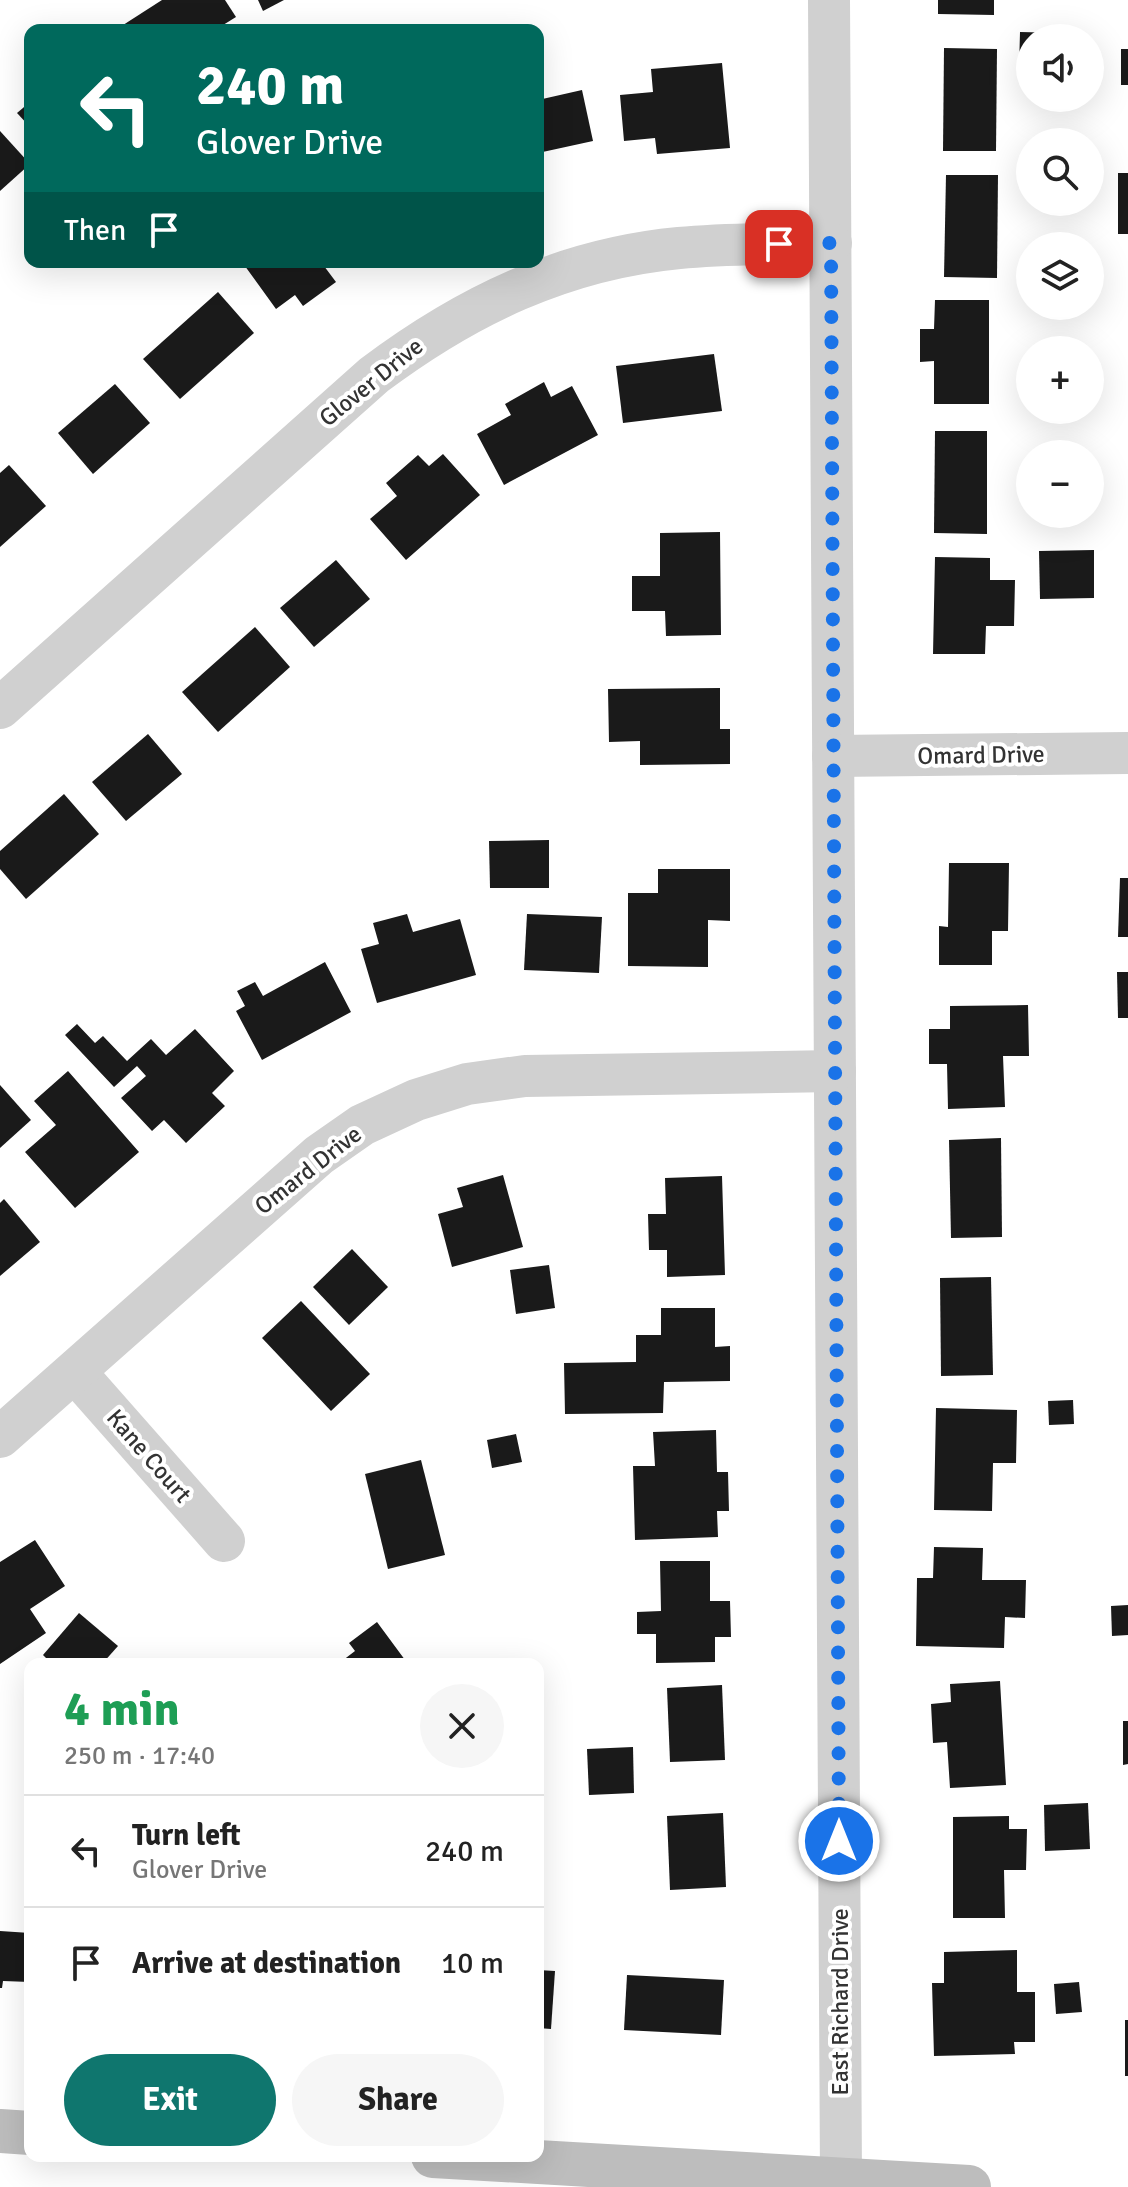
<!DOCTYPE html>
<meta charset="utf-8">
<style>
body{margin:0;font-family:Signika,sans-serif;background:#f6f6f6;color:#222;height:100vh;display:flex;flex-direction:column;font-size:30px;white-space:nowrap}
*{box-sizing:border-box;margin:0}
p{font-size:26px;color:#767676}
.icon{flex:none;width:44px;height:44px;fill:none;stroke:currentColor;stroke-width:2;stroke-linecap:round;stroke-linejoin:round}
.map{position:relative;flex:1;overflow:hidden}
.sheet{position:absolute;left:24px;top:1658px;width:520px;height:504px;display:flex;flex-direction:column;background:#fff;border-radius:16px;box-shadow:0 8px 32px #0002}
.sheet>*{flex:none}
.guide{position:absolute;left:24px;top:24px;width:520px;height:244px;border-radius:16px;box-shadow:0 8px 32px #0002;background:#00695c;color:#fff;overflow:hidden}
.fabs{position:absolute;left:1016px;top:24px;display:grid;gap:16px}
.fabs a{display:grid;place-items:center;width:88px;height:88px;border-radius:50%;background:#fff;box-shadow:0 8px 32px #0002;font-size:40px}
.pin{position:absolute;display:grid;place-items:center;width:68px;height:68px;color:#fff;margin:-34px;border-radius:16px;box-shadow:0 4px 12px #0006}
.me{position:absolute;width:88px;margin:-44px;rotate:0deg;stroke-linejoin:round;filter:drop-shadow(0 0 6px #0008)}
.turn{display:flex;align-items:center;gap:28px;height:168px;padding:0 40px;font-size:36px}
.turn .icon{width:104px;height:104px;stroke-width:2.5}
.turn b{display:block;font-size:56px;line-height:68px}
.then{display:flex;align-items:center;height:76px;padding:0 40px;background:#0003;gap:16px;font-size:30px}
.round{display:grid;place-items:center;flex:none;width:84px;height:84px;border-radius:42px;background:#f6f6f6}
.overview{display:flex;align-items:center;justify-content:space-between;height:136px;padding:0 40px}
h1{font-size:48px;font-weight:700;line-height:60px;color:#1e9e55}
.primary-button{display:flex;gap:16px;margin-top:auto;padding:16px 40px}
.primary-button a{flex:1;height:92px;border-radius:48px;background:#0f766e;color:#fff;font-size:32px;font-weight:700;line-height:92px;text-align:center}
.primary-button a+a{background:#f6f6f6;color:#222}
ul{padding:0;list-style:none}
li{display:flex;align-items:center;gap:24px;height:112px;padding:0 40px;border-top:2px solid #e0e0e0}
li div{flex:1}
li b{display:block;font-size:30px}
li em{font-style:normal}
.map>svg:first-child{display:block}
.building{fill:#1a1a1a}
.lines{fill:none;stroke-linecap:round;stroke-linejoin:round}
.street{stroke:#d0d0d0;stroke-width:42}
.secondary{stroke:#bdbdbd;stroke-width:44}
.route{stroke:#1a73e8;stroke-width:14;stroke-dasharray:0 25.2}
.labels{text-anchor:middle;stroke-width:8;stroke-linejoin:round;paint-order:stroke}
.street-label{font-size:24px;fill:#333;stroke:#fff}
</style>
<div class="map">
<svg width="1128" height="2187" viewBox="0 0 1128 2187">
<rect width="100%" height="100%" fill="#fff"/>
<!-- building -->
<g class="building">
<polygon points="162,0 225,0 236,17 215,30 122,30 120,27"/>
<polygon points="258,0 284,0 263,11"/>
<polygon points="938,0 994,0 994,15 938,14"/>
<polygon points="1020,32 1064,33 1064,38 1030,38 1030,68 1019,68"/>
<polygon points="944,48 997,49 996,151 943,151"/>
<rect x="1121" y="49" width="7" height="36"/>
<polygon points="722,63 730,148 657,154 655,138 624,141 620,95 653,92 651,69"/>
<polygon points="582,90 593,141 538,153 538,100"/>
<polygon points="30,102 30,127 17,113"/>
<polygon points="0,131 30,164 0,191"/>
<rect x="1118" y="173" width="10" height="61"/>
<polygon points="946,175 998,175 997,278 944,277"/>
<polygon points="242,262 330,262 324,266 336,282 303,306 295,295 276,309"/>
<polygon points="218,292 254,333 180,399 143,359"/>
<polygon points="935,300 989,300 989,404 934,404 934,361 920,362 920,329 934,329"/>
<polygon points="714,354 722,411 623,423 616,366"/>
<polygon points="544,382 551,397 572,386 598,435 504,485 477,434 511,415 505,404"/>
<polygon points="115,384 150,423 93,474 58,433"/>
<polygon points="935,431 987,431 987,534 934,533"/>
<polygon points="443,454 480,495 406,560 370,519 397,496 386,483 418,455 429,466"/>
<polygon points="9,465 46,506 0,547 0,473"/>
<polygon points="720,532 721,635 666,636 665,611 632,611 632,576 660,576 660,533"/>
<polygon points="1094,550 1094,598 1040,599 1039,551"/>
<polygon points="935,557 990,558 990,580 1015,580 1014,626 986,626 985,654 933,654"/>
<polygon points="336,560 370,599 314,647 280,608"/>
<polygon points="255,627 290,667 218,732 182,692"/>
<polygon points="720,688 720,729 730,729 730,764 640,765 640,741 609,742 608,689"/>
<polygon points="148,734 182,774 126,821 92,782"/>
<polygon points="64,794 99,834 26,899 0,869 0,851"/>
<polygon points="549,840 549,888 490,888 489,841"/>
<polygon points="949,863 1009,863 1008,931 992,931 992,965 939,965 939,926 948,927"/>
<polygon points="658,869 730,869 730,921 708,920 708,967 628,966 628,893 658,893"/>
<polygon points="1120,878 1128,878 1128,937 1118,937"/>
<polygon points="407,914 413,932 460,919 476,975 377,1003 361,949 379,944 373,923"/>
<polygon points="527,914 602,917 599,973 524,970"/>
<polygon points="325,962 351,1012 262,1060 236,1011 245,1006 237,991 255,982 263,996"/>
<polygon points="1117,972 1128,972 1128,1018 1118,1018"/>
<polygon points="1028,1005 1029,1056 1003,1056 1005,1107 948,1109 947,1064 929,1064 929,1029 950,1029 950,1006"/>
<polygon points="77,1024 95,1043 103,1036 127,1061 151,1039 166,1055 195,1029 234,1071 212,1093 225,1106 186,1143 164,1120 152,1131 121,1098 146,1076 137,1066 114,1087 65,1035"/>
<polygon points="68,1071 139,1152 75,1208 25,1152 56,1125 34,1101"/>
<polygon points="0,1085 31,1120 0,1148"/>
<polygon points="1001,1138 1002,1237 951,1238 949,1140"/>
<polygon points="503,1175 523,1247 452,1267 438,1214 463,1207 457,1188"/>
<polygon points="722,1176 725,1275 667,1277 667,1250 649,1250 648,1214 666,1214 665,1178"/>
<polygon points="4,1199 40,1242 0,1276 0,1203"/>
<polygon points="352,1249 388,1287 349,1325 313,1287"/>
<polygon points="549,1265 555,1308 516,1314 510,1270"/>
<polygon points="991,1277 993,1375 941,1376 940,1278"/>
<polygon points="301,1301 370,1374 331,1411 262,1338"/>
<polygon points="661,1308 715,1308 715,1347 730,1346 730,1381 664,1382 663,1413 565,1414 564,1363 636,1362 636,1335 661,1335"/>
<polygon points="1073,1400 1074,1424 1049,1425 1048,1401"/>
<polygon points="936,1408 1017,1410 1016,1463 993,1463 992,1511 934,1510"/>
<polygon points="716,1430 717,1472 728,1472 729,1511 717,1511 718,1537 635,1540 633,1466 655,1466 653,1432"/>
<polygon points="516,1434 522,1462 492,1468 487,1440"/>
<polygon points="421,1460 445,1555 388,1569 365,1474"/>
<polygon points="35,1540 65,1586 30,1609 46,1633 0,1664 0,1562"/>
<polygon points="934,1547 983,1548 982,1580 1026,1580 1025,1618 1005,1617 1004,1648 916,1646 917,1578 933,1578"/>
<polygon points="660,1561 710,1561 710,1601 730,1601 731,1637 715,1637 715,1662 656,1663 656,1634 637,1634 637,1612 661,1611"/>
<polygon points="1128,1605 1128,1635 1112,1636 1111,1606"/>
<polygon points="79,1613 118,1646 102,1664 52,1664 43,1655"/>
<polygon points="377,1622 408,1664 338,1664 355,1651 349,1643"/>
<polygon points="1000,1681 1006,1785 950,1788 947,1742 933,1743 931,1704 951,1702 950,1684"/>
<polygon points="722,1685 725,1760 670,1762 667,1688"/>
<polygon points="1123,1721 1128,1721 1128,1764 1123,1765"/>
<polygon points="633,1747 634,1793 589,1795 587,1749"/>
<polygon points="1088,1803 1090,1849 1045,1851 1044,1805"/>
<polygon points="723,1813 726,1887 670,1890 667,1816"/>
<polygon points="1009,1816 1009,1829 1027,1829 1026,1870 1004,1870 1005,1918 953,1918 953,1817"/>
<polygon points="0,1931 30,1933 30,1982 3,1981 2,1988 0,1988"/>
<polygon points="1017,1950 1017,1992 1035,1992 1035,2042 1014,2042 1015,2054 934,2056 932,1983 944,1983 944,1952"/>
<polygon points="538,1970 555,1971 551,2029 538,2028"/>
<polygon points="627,1975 724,1980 721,2035 624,2030"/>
<polygon points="1079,1982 1082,2012 1056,2014 1054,1984"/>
<rect x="1125" y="2020" width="3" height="56"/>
</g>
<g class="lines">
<!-- street -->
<g class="street">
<polyline points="829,0 841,2179"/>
<path d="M0 708 374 375C466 306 563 259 679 248 729 243 781 244 831 243"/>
<polyline points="833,756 1128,753"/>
<polyline points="75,1372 224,1541"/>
<polyline points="0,1437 319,1155 362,1125 416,1100 467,1084 525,1076 835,1071"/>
</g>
<!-- secondary -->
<g class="secondary">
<polyline points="0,2131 30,2133"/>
<polyline points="433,2156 969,2187"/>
</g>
</g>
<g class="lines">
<!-- route -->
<polyline class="route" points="779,244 831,243 839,1841"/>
</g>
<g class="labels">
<!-- street labels -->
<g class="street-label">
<text transform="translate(371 382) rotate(-39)" y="8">Glover Drive</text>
<text transform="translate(981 755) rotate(-1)" y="8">Omard Drive</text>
<text transform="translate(308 1170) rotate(-38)" y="8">Omard Drive</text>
<text transform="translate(149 1456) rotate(49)" y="8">Kane Court</text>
<text transform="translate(840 2002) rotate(-90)" y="8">East Richard Drive</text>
</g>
</g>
</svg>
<div class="fabs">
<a><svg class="icon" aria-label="sound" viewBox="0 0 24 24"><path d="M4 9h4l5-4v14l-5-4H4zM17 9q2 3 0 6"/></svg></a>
<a><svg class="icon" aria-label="search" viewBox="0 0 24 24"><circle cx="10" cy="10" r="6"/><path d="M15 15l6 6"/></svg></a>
<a><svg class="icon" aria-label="layers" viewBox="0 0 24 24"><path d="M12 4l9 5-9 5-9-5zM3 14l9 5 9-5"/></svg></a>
<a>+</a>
<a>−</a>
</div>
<div class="pin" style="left:779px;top:244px;background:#d93025"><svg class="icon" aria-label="arrive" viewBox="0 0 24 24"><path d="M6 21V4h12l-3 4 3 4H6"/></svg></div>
<svg class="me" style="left:839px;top:1841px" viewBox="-20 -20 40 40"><circle r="17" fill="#1a73e8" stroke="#fff" stroke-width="3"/><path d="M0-11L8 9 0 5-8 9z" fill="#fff"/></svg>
<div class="guide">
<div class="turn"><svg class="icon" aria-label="left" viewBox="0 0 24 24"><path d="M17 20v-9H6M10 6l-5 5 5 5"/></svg><div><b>240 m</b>Glover Drive</div></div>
<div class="then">Then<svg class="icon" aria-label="arrive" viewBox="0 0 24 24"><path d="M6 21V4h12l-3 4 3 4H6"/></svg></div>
</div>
<section class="sheet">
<div class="overview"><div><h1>4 min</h1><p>250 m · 17:40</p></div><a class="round"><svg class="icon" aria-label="close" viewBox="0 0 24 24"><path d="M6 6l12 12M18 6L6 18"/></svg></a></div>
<ul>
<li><svg class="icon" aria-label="left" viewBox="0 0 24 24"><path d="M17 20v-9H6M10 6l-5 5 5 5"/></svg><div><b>Turn left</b><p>Glover Drive</p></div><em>240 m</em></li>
<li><svg class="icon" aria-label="arrive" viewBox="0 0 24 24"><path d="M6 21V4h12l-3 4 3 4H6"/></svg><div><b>Arrive at destination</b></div><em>10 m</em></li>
</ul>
<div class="primary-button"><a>Exit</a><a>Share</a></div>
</section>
</div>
